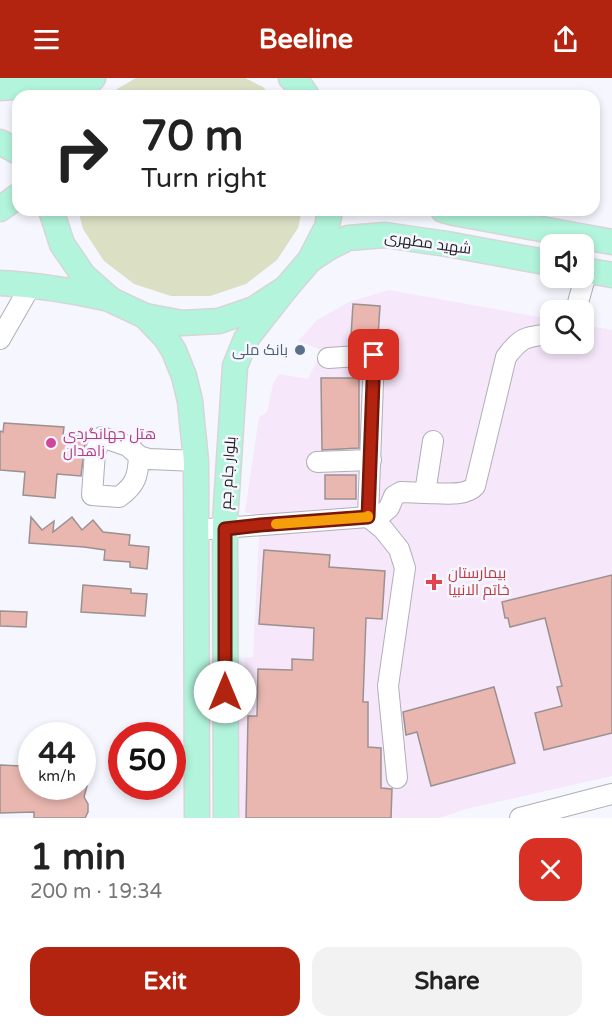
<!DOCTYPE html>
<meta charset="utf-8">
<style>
body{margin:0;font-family:"Varela Round",Cairo,sans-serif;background:#f2f2f2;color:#222;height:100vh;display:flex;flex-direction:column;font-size:22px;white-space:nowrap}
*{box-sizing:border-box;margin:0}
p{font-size:20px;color:#767676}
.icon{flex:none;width:33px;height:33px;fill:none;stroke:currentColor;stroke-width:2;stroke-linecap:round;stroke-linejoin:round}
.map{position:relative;height:740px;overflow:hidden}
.sheet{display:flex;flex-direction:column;background:#fff;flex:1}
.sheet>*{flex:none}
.hud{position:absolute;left:12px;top:12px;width:588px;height:126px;border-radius:18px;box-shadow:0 3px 9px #0003;background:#fff;color:#222;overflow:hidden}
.fabs{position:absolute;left:540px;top:156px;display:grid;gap:12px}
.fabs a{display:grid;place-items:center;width:54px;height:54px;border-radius:12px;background:#fff;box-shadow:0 3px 9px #0003;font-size:30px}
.speed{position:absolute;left:18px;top:644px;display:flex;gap:12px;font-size:30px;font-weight:700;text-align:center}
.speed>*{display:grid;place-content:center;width:78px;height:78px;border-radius:50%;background:#fff;box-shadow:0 3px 9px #0003;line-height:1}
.speed small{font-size:15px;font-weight:400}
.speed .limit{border:9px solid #d22;background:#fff;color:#111}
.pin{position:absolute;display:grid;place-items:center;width:51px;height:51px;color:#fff;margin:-26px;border-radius:12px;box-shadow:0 3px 9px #0006}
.me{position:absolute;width:66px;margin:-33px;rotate:0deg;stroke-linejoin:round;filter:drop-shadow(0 0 4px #0008)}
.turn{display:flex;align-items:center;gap:21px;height:126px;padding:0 30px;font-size:27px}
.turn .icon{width:78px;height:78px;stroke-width:2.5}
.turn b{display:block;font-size:42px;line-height:51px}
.round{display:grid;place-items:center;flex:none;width:63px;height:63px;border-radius:18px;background:#f2f2f2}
.summary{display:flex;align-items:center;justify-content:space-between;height:102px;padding:0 30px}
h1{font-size:36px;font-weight:800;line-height:45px}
.cta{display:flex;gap:12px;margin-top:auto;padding:12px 30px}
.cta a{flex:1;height:69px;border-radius:18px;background:#b22410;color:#fff;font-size:24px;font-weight:800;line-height:69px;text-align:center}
.cta a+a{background:#f2f2f2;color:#222}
header{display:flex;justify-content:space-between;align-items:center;height:78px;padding:0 30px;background:#b22410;color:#fff;font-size:27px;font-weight:800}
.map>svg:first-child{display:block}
.medical{fill:#f6e7fa}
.green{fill:#dbe0c5}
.building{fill:#e9b7b0;stroke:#9b9190;stroke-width:1.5}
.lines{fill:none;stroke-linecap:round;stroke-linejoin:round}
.minor-casing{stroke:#afafb8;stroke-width:22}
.major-casing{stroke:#d6d6d7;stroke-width:27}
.minor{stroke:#fff;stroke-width:20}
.major{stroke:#b2f4dc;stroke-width:24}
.route-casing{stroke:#74170a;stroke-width:15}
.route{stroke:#b22410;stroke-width:10}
.slow{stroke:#f59e0b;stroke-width:10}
.service-dot{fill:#5c6f8a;stroke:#f6f6ff;stroke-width:2}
.hotel-dot{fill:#d1479c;stroke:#f6f6ff;stroke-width:2}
.health-dot{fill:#e0444e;stroke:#f6f6ff;stroke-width:2}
.labels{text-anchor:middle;stroke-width:5;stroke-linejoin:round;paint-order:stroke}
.street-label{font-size:15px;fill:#1d1d21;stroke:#f6f6ff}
.service-label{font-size:15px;fill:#4e5e75;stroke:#f6f6ff;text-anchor:end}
.hotel-label{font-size:15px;fill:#b23c85;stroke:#f6f6ff;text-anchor:start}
.health-label{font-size:15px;fill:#be3a42;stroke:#f6f6ff;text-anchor:start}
</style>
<header><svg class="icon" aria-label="menu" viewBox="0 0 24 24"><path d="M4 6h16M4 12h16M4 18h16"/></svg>Beeline<svg class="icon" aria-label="share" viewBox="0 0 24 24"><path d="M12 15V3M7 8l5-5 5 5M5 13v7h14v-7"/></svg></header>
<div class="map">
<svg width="612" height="740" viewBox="0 0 612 740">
<rect width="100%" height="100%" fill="#f6f6ff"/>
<!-- medical -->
<polygon class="medical" points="389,212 550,241 550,266 584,266 584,247 612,252 612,698 466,731 439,740 239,740 239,635 252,633 244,580 253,579 260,438 245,434 259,339 267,334 273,306 279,296 308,301 322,272 298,263 317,242 349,224"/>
<!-- green -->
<g class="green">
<polygon points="136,0 245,0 263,9 271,18 110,18 117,11"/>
<polygon points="78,132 302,132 298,150 277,182 246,206 210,218 171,218 134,206 104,183 83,151"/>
</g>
<!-- building -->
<g class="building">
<polygon points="353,226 380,228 378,259 351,258"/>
<polygon points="321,300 359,300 359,370 322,372"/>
<polygon points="4,345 64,349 63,357 86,358 81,398 57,396 55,420 23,417 25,394 0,392 0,353 3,354"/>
<rect x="325" y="397" width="31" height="24"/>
<polygon points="31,439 42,452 54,443 53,454 72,439 82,452 93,442 103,454 130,457 129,467 149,469 147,491 130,489 130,484 104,482 105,472 84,469 29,465"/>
<polygon points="264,472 330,477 329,489 385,493 382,541 366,540 363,624 368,624 368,669 381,670 381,710 392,711 391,740 246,740 248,638 257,638 258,591 292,592 292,581 313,582 314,550 259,546"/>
<polygon points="612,497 612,655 544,672 535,635 562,628 557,609 562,608 545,540 510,549 508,540 505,540 502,524"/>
<polygon points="83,507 131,511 131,515 147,516 145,538 81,534"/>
<polygon points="0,533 27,534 26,549 0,548"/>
<polygon points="494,609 515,685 431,708 417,654 406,657 403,634"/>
<polygon points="0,687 21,688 32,692 32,708 87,708 84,719 88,726 88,734 85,740 34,740 34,734 0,735"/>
</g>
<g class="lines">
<defs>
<g id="minor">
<polyline points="576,232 587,192"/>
<polyline points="0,261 31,207"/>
<polyline points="328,280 374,277 368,439 383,451 399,471 405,490 388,608 397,700"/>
<path d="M139 378C138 398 136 407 119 419L92 417 95 374 102 359 128 368 139 378 149 381 196 383"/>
<polyline points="317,384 371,382"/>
<path d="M425 415C440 415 466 419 475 408L506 279C522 258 526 259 550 256"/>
<polyline points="196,452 368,439 382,436 389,430 394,418 401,414 425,415 433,363"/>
<polyline points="520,740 612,716"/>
</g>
<g id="major">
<polyline points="291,0 301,9 307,18"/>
<polyline points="0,10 29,8 70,0"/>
<polyline points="76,18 93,0"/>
<polyline points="0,64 18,74"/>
<polyline points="0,131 18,118"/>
<polyline points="51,132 62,166 83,197 111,222 145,238 182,245 219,243 254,231 286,210 310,182 327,149 330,132"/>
<polyline points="443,132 454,135 612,164"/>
<polyline points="310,182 330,169 348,160 385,157 447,166 550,185"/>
<polyline points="584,192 612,197"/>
<path d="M0 205C38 207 74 213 110 221"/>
<polyline points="145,238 166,260 174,273 184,298 190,323 196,383 197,740"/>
<polyline points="226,740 225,444 235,288 246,261 286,210"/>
</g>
</defs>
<!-- minor casing -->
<use href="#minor" class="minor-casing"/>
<!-- major casing -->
<use href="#major" class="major-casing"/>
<!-- minor -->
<use href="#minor" class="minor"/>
<!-- major -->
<use href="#major" class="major"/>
</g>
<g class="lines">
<defs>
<polyline id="route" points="225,614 225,451 260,447 368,439 374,277"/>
</defs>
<!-- route casing -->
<use href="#route" class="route-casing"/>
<!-- route -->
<use href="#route" class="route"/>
<!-- slow -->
<polyline class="slow" points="276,446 368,439 368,438"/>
</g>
<!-- markers -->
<circle class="service-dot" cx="300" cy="272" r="6"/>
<circle class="hotel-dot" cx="51" cy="365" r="6"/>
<path class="health-dot" d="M431 495h6v6h6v6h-6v6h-6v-6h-6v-6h6z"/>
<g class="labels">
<!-- street labels -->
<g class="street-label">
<text transform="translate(428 165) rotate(8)" y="5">شهید مطهری</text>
<text transform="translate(228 395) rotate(-86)" y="5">بلوار جام جم</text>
</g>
<!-- service labels -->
<g class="service-label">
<text x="288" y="277">بانک ملی</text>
</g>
<!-- hotel labels -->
<g class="hotel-label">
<text x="63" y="361">هتل جهانگردی<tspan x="63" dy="17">زاهدان</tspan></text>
</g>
<!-- health labels -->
<g class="health-label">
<text x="448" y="500">بیمارستان<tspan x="448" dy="17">خاتم الانبیا</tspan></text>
</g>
</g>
</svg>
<div class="fabs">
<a><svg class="icon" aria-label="sound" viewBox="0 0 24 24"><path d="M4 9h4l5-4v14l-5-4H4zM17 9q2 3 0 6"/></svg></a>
<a><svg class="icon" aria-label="search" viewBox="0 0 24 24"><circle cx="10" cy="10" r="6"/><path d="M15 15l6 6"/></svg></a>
</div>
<div class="speed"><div>44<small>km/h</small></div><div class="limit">50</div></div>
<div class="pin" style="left:374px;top:277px;background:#d93025"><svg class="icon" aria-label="arrive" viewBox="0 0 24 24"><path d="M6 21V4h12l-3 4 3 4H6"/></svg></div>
<svg class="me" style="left:225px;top:614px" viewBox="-20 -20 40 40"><circle r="19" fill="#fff"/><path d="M0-13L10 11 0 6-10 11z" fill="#b22410"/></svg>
<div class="hud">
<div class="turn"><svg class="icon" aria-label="right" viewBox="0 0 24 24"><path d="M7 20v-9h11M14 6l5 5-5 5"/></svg><div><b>70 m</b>Turn right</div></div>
</div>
</div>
<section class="sheet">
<div class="summary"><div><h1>1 min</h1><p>200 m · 19:34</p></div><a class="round" style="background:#d93025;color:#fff"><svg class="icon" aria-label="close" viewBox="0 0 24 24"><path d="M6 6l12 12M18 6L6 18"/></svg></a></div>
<div class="cta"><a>Exit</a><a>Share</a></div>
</section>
